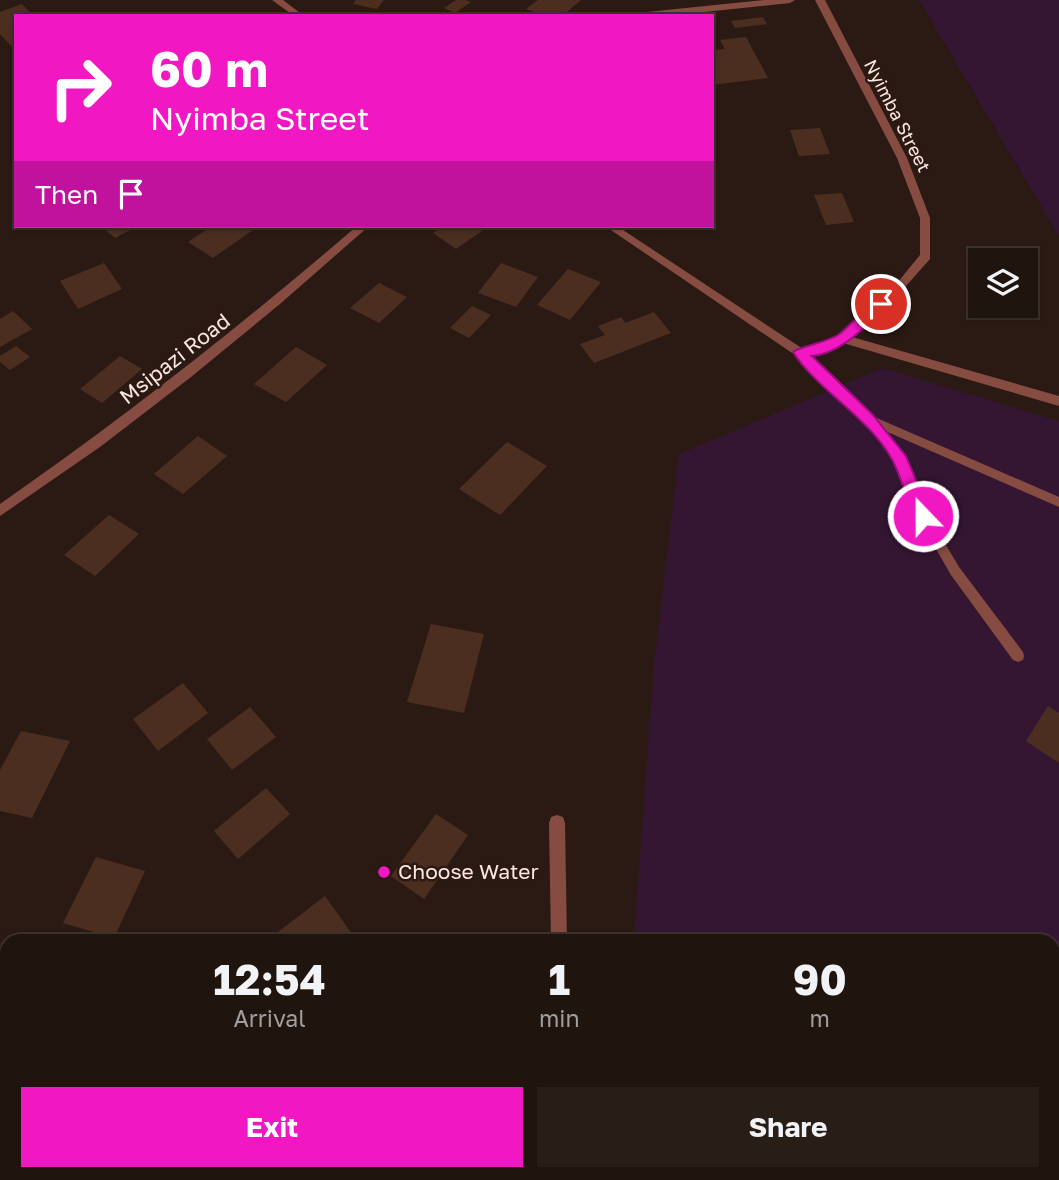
<!DOCTYPE html>
<style>
body{margin:0;font-family:"Golos Text",sans-serif;background:#281d17;color:#f1f3f6;height:100vh;display:flex;flex-direction:column;font-size:26px;white-space:nowrap}
*{box-sizing:border-box;margin:0}
p{font-size:23px;color:#a29e9e}
.icon{flex:none;width:38px;height:38px;fill:none;stroke:currentColor;stroke-width:2;stroke-linecap:round;stroke-linejoin:round}
.map{position:relative;flex:1;overflow:hidden}
.drawer{position:absolute;left:0px;top:934px;width:1060px;height:247px;display:flex;flex-direction:column;background:#20140e;border-radius:21px 21px 0 0;box-shadow:0 2px 5px #0004,0 0 0 2px #3d332e}
.drawer>*{flex:none}
.top-card{position:absolute;left:14px;top:14px;width:700px;height:214px;border-radius:0px;box-shadow:0 2px 5px #0004,0 0 0 2px #3d332e;background:#f117c3;color:#fff;overflow:hidden}
.controls{position:absolute;left:968px;top:248px;display:grid;gap:14px}
.controls a{display:grid;place-items:center;width:70px;height:70px;border-radius:0px;background:#20140e;box-shadow:0 2px 5px #0004,0 0 0 2px #3d332e;font-size:35px}
.pin{position:absolute;display:grid;place-items:center;width:60px;height:60px;color:#fff;margin:-30px;border:4px solid #fff;border-radius:50%;box-shadow:0 2px 7px #0007}
.me{position:absolute;width:77px;margin:-38px;rotate:338deg;stroke-linejoin:round;filter:drop-shadow(0 0 5px #0008)}
.turn{display:flex;align-items:center;gap:24px;height:147px;padding:0 21px;font-size:32px}
.turn .icon{width:91px;height:91px;stroke-width:2.5}
.turn b{display:block;font-size:49px;line-height:60px}
.then{display:flex;align-items:center;height:66px;padding:0 21px;background:#0003;gap:14px;font-size:26px}
.eta{display:flex;justify-content:space-evenly;align-items:center;height:119px;text-align:center}
.eta b{font-size:42px;font-weight:700;line-height:49px}
.action{display:flex;gap:14px;margin-top:auto;padding:14px 21px}
.action a{flex:1;height:80px;border-radius:0px;background:#f117c3;color:#fff;font-size:28px;font-weight:700;line-height:80px;text-align:center}
.action a+a{background:#281d17;color:#f1f3f6}
.map>svg:first-child{display:block}
.green{fill:#351632}
.building{fill:#4b2e20}
.lines{fill:none;stroke-linecap:round;stroke-linejoin:round}
.service{fill:#874c41;fill-rule:evenodd}
.minor{fill:#874c41;fill-rule:evenodd}
.tertiary{fill:#874c41;fill-rule:evenodd}
.route{fill:#f117c3;stroke:#9d0f7f;stroke-width:2}
.poi-dot{fill:#f117c3;stroke:#2b1a13;stroke-width:2.5}
.labels{text-anchor:middle;stroke-width:5;stroke-linejoin:round;paint-order:stroke}
.far-street-label{font-size:18px;fill:#fde6df;stroke:#2b1a13}
.street-label{font-size:21px;fill:#fde6df;stroke:#2b1a13}
.poi-label{font-size:21px;fill:#fde6df;stroke:#2b1a13;text-anchor:start}
</style>
<div class="map">
<svg width="1059" height="1180" viewBox="0 0 1059 1180">
<rect width="100%" height="100%" fill="#2b1a13"/>
<!-- green -->
<g class="green">
<polygon points="919,0 1059,0 1059,236"/>
<polygon points="883,368 1059,421 1059,1180 616,1180 616,1174 1054,1174 1054,942 634,941 654,666 679,454"/>
</g>
<!-- building -->
<g class="building">
<polygon points="356,0 384,0 377,9 353,4"/>
<polygon points="456,0 466,0 471,2 455,13 444,8"/>
<polygon points="538,0 581,0 562,16 544,16 526,9"/>
<polygon points="22,4 33,16 16,16 16,51 0,34 0,12"/>
<polygon points="763,17 767,24 735,28 731,21"/>
<polygon points="746,37 768,78 712,85 712,50 725,49 720,40"/>
<polygon points="820,128 830,154 799,156 790,130"/>
<polygon points="842,193 854,222 826,225 814,195"/>
<polygon points="101,226 138,226 115,238"/>
<polygon points="212,226 247,226 253,230 213,258 188,242"/>
<polygon points="444,226 489,226 456,249 433,233"/>
<polygon points="104,263 122,289 78,309 60,281"/>
<polygon points="501,263 538,277 516,307 478,293"/>
<polygon points="568,269 601,282 570,320 537,305"/>
<polygon points="379,283 407,297 379,323 350,308"/>
<polygon points="472,306 491,315 469,338 450,328"/>
<polygon points="13,311 32,329 0,347 0,319"/>
<polygon points="654,312 671,333 594,363 580,344 605,335 598,326 621,317 625,323"/>
<polygon points="16,346 30,357 10,370 0,362 0,356"/>
<polygon points="296,347 327,365 286,402 254,384"/>
<polygon points="120,356 142,369 102,403 80,389"/>
<polygon points="198,436 227,456 183,494 154,474"/>
<polygon points="507,442 547,466 500,515 459,489"/>
<polygon points="109,515 139,534 95,576 64,555"/>
<polygon points="431,624 484,634 464,713 407,702"/>
<polygon points="183,683 208,713 158,751 133,719"/>
<polygon points="1048,706 1059,713 1059,763 1026,741"/>
<polygon points="250,707 276,737 232,770 207,739"/>
<polygon points="21,731 70,741 32,818 0,811 0,770"/>
<polygon points="266,788 290,814 238,859 214,831"/>
<polygon points="436,814 468,835 424,899 391,876"/>
<polygon points="96,857 145,871 114,938 63,923"/>
<polygon points="325,896 352,934 344,942 273,942 270,938"/>
</g>
<g class="lines">
<!-- service -->
<polygon class="service" points="799,348 803,349 872,416 1059,497 1059,507 883,430 905,457 928,515 959,567 1023,652 1024,656 1023,660 1018,662 1013,660 951,575 917,516 896,462 863,421 795,355 794,352"/>
<!-- minor -->
<g class="minor">
<polygon points="764,0 795,0 790,3 666,16 633,16 637,13"/>
<path d="M815 0H825L907 158 930 218V259L890 304 852 337 1059 396V406L843 343 816 355H795L793 352 795 349C802 347 810 347 817 345 859 332 893 288 920 255V218L897 158Z"/>
<path d="M357 226H369L280 304 191 377 100 447 0 516V504C124 418 243 324 357 226Z"/>
<polygon points="557,815 563,817 565,823 567,942 551,942 549,823 551,817"/>
<polygon points="499,1174 518,1174 516,1180 497,1180"/>
</g>
<!-- tertiary -->
<g class="tertiary">
<polygon points="272,0 283,0 304,16 294,16"/>
<polygon points="605,226 617,226 803,349 805,352 803,355 795,355"/>
<polygon points="0,1054 7,1058 7,1084 0,1080"/>
<polygon points="51,1174 70,1174 71,1180 53,1180"/>
</g>
</g>
<!-- route -->
<path class="route" d="M881 300 886 301V308C865 326 841 354 812 356L873 415 906 456 931 516 923 522C913 518 902 482 897 470 878 422 819 393 793 352 798 347 825 343 838 335 852 325 864 306 881 300Z"/>
<!-- markers -->
<circle class="poi-dot" cx="384" cy="872" r="7"/>
<g class="labels">
<!-- far-street labels -->
<g class="far-street-label">
<text transform="translate(897 116) rotate(63)" y="6">Nyimba Street</text>
</g>
<!-- street labels -->
<g class="street-label">
<text transform="translate(175 359) rotate(-38)" y="7">Msipazi Road</text>
</g>
<!-- poi labels -->
<g class="poi-label">
<text x="398" y="879">Choose Water</text>
</g>
</g>
</svg>
<div class="controls">
<a><svg class="icon" aria-label="layers" viewBox="0 0 24 24"><path d="M12 4l9 5-9 5-9-5zM3 14l9 5 9-5"/></svg></a>
</div>
<div class="pin" style="left:881px;top:304px;background:#d93025"><svg class="icon" aria-label="arrive" viewBox="0 0 24 24"><path d="M6 21V4h12l-3 4 3 4H6"/></svg></div>
<svg class="me" style="left:923px;top:516px" viewBox="-20 -20 40 40"><circle r="17" fill="#f117c3" stroke="#fff" stroke-width="3"/><path d="M0-11L8 9 0 5-8 9z" fill="#fff"/></svg>
<div class="top-card">
<div class="turn"><svg class="icon" aria-label="right" viewBox="0 0 24 24"><path d="M7 20v-9h11M14 6l5 5-5 5"/></svg><div><b>60 m</b>Nyimba Street</div></div>
<div class="then">Then<svg class="icon" aria-label="arrive" viewBox="0 0 24 24"><path d="M6 21V4h12l-3 4 3 4H6"/></svg></div>
</div>
<section class="drawer">
<div class="eta">
<div><b>12:54</b><p>Arrival</p></div>
<div><b>1</b><p>min</p></div>
<div><b>90</b><p>m</p></div>
</div>
<div class="action"><a>Exit</a><a>Share</a></div>
</section>
</div>
